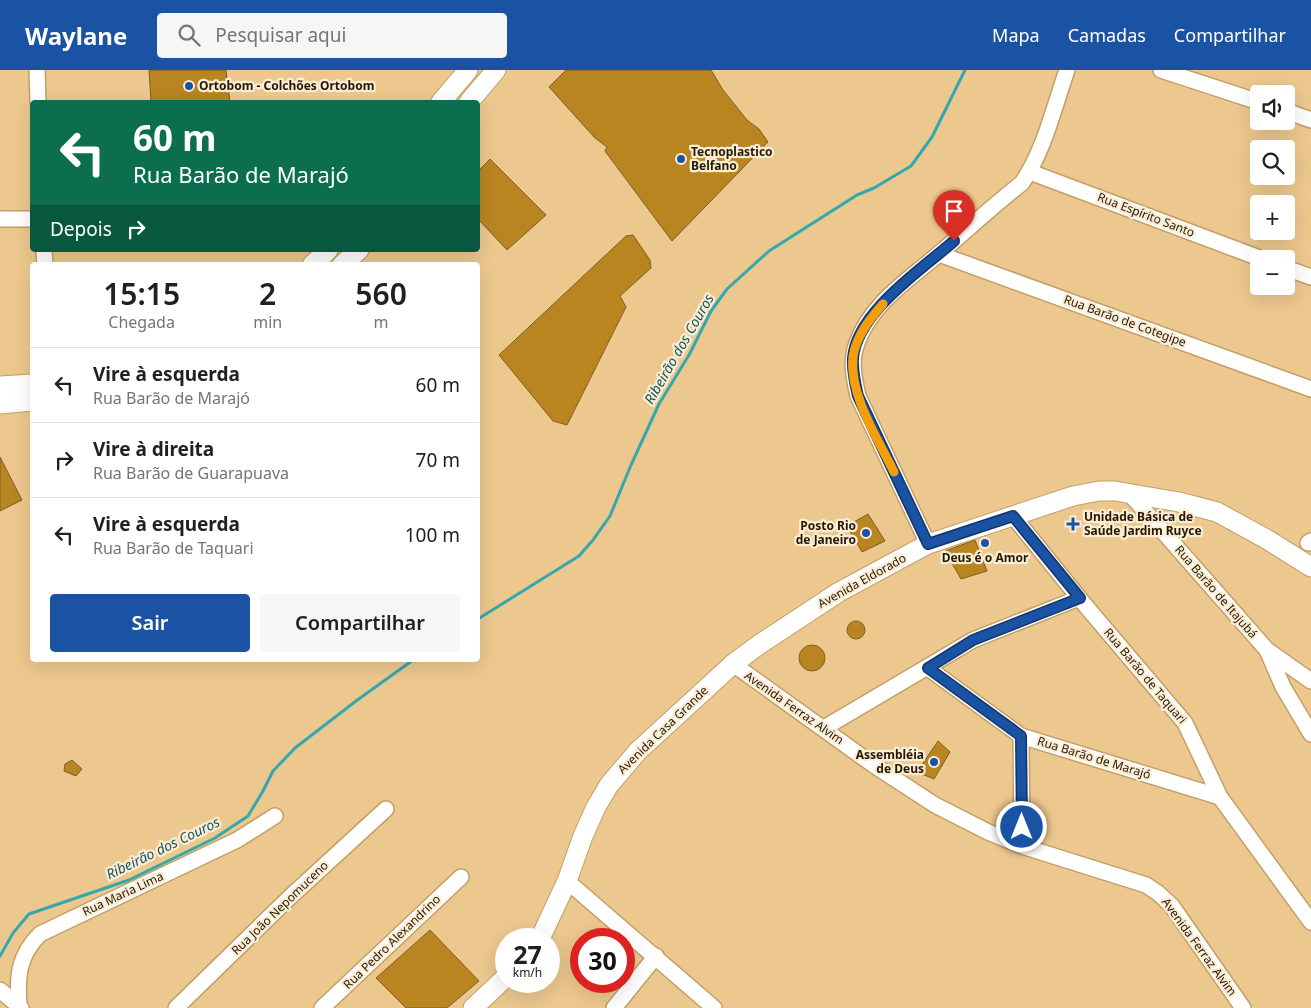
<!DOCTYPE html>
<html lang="pt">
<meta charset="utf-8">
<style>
body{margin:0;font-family:"Noto Sans",sans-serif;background:#f6f6f6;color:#202124;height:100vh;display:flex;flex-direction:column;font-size:19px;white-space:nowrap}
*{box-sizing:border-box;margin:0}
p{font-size:16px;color:#757577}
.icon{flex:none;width:28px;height:28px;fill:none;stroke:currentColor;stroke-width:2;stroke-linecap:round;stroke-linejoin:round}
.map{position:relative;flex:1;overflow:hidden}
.side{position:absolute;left:30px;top:192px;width:450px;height:400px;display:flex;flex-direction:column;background:#fff;border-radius:5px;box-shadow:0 5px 20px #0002}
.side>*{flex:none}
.top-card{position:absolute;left:30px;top:30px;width:450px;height:152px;border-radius:5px;box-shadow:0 5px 20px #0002;background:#0b6e4f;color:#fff;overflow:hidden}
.tools{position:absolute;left:1250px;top:15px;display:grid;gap:10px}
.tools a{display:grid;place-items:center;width:45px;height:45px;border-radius:5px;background:#fff;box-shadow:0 5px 20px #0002;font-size:25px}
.speed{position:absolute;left:495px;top:858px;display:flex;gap:10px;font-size:25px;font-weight:700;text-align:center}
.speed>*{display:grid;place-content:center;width:65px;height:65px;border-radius:50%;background:#fff;box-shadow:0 5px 20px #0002;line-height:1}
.speed small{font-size:12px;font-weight:400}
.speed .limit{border:8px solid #d22;background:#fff;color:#111}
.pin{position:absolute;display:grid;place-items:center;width:42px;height:42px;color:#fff;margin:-51px -21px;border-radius:50% 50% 50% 0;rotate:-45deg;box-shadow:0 0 5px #0007}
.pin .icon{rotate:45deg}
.me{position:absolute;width:55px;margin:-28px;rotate:0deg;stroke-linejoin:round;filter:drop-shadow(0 0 4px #0008)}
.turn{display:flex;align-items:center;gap:18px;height:105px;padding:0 20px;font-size:22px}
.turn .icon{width:65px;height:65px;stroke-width:2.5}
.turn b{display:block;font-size:35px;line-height:42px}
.then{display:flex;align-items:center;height:48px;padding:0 20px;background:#0003;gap:10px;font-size:19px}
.eta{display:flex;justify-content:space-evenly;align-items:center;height:85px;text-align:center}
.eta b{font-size:30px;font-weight:600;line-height:35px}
.button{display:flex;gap:10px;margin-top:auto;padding:10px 20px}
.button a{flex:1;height:58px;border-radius:5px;background:#1a52a4;color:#fff;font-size:20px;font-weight:600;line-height:58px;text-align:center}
.button a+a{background:#f6f6f6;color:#202124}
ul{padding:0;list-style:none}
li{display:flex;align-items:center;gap:15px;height:75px;padding:0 20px;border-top:1px solid #e0e0e0}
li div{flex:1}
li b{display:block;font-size:19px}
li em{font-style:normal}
header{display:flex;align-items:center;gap:30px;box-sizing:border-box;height:70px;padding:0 25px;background:#1a52a4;color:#fff}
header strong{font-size:24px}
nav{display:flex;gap:28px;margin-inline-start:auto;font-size:18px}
.search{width:350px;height:45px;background:#f6f6f6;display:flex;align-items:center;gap:12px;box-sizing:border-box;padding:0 18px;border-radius:5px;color:#757577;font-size:19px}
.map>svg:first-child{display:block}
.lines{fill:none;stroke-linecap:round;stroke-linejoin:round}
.stream{stroke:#34a8ac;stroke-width:3}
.building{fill:#b98521;stroke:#7f5e24}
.minor-casing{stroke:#c39f66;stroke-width:18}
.major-casing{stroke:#c39f66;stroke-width:21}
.minor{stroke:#fff;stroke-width:15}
.major{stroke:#fff;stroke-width:19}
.route-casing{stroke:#11356b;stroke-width:12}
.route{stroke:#1a52a4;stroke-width:9}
.slow{stroke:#f59e0b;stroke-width:9}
.poi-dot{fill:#1a52a4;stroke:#fcedd6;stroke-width:2}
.labels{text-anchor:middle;stroke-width:4.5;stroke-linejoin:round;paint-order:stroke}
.poi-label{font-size:12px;font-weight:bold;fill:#261902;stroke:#fcedd6;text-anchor:start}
.street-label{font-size:12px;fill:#261902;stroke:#fcedd6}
.water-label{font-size:14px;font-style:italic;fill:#145557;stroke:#fcedd6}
</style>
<header>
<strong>Waylane</strong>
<div class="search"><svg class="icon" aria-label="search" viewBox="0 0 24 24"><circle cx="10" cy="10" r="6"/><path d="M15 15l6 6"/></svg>Pesquisar aqui</div>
<nav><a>Mapa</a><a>Camadas</a><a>Compartilhar</a></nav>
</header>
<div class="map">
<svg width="1311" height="938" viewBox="0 0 1311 938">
<rect width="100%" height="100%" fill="#edc88e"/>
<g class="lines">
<!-- stream -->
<g class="stream">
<polyline points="478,549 579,486 593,470 610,446 631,395 659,334 689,285 711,241 727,219 769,181 857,125 874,118 911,96 932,67 965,0"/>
<polyline points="0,886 13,863 29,844 129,810 215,768 248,746 263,721 273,701 295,678 356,631 413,590"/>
</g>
</g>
<!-- building -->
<g class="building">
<polygon points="149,0 226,0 230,32 151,32"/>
<polygon points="566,0 711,0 723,20 747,50 759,59 768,72 672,171 605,81 607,77 595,68 549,17"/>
<polygon points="490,89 546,145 507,180 478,149 478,101"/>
<polygon points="633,165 650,190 651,198 620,226 626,237 567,355 553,351 499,285 626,166"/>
<polygon points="0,387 22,430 0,441"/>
<polygon points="868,444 885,471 862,482 847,456"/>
<polygon points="975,470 987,501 961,509 945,481"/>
<circle cx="856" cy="560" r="9"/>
<circle cx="812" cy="588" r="13"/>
<polygon points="938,671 950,682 934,709 917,702"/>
<polygon points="72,690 82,699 76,706 64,701 65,694"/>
<polygon points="430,860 479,911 447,938 406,938 376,908"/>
</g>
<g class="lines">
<defs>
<g id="minor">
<polyline points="37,0 38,32"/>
<polyline points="1161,0 1259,32"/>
<polyline points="1286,41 1311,50"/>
<polyline points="1030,102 1262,189"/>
<polyline points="0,149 32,149"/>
<polyline points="44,180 45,195"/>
<polyline points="939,184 1311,319"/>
<polyline points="1286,198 1311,207"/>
<polyline points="1130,424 1267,580 1311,611"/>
<polyline points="1013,446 1079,528 1185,653 1220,727 1311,852"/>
<polyline points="1308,473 1311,471"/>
<path d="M928 474 858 326C854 308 850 291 857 273 871 233 910 209 941 182 968 159 994 135 1022 113 1044 81 1054 37 1067 0"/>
<polyline points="1267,580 1283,617 1311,664"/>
<polyline points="733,594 875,696 935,735 988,762 1022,776 1146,815 1158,823 1172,836 1243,938"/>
<polyline points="928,598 1021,666 1220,727"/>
<polyline points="824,658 973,570 1079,528"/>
<polyline points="1021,666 1022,776"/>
<polyline points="567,811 714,938"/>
<polyline points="0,920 21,938"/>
<path d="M19 936C17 907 18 886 40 864L237 770 275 746"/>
<polyline points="176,938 290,827 386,739"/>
<polyline points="322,938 461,807"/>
<polyline points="614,938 656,886"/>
</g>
<g id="major">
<polyline points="441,32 468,0"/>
<polyline points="469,32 496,0"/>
<polyline points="312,195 328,180"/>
<polyline points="342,195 359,180"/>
<polyline points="0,316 32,314"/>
<polyline points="0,334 32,331"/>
<polyline points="540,869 567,811 583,766 596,737 609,715 638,681 733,594 760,574 839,522 928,474 1073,426 1099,421 1115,421 1179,432 1217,442 1268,470 1311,497"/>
<polyline points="473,938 506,907"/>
</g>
</defs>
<!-- minor casing -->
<use href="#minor" class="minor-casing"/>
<!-- major casing -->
<use href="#major" class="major-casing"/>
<!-- minor -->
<use href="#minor" class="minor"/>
<!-- major -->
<use href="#major" class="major"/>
</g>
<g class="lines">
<defs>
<path id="route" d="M954 171C921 200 857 242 853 288 852 301 855 313 858 326L928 474 1013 446 1080 528 973 570 928 598 1021 666 1022 757"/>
</defs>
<!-- route casing -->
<use href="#route" class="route-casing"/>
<!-- route -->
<use href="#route" class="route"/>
<!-- slow -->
<path class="slow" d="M883 234C870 249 856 266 853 287 849 325 878 369 894 402"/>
</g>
<!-- markers -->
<g class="poi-dot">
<circle cx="189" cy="16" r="5"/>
<circle cx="681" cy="89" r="5"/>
<path d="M1070.5 446.5h5v5h5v5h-5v5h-5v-5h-5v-5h5z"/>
<circle cx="866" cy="463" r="5"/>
<circle cx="985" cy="473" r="5"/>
<circle cx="934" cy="692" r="5"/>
</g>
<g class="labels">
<!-- poi labels -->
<g class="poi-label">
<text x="199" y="20">Ortobom - Colchões Ortobom</text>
<text x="691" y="86">Tecnoplastico<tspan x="691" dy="14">Belfano</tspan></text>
<text x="1084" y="451">Unidade Básica de<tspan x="1084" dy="14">Saúde Jardim Ruyce</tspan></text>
<text x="856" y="460" text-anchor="end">Posto Rio<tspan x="856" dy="14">de Janeiro</tspan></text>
<text x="985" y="492" text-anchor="middle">Deus é o Amor</text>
<text x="924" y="689" text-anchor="end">Assembléia<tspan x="924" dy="14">de Deus</tspan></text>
</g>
<!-- street labels -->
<g class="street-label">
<text transform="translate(1146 145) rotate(21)" y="4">Rua Espírito Santo</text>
<text transform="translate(1125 251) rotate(20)" y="4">Rua Barão de Cotegipe</text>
<text transform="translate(862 511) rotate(-29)" y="4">Avenida Eldorado</text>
<text transform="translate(1216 522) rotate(49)" y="4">Rua Barão de Itajubá</text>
<text transform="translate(1145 606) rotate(50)" y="4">Rua Barão de Taquari</text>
<text transform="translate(794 638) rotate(35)" y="4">Avenida Ferraz Alvim</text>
<text transform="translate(663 660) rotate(-44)" y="4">Avenida Casa Grande</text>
<text transform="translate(1094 688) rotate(17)" y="4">Rua Barão de Marajó</text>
<text transform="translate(123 824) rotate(-25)" y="4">Rua Maria Lima</text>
<text transform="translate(280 838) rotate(-44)" y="4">Rua João Nepomuceno</text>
<text transform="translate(392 872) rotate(-44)" y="4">Rua Pedro Alexandrino</text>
<text transform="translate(1199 877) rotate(54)" y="4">Avenida Ferraz Alvim</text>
</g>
<!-- water labels -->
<g class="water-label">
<text transform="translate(679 279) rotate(-60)" y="5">Ribeirão dos Couros</text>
<text transform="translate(163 778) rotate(-26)" y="5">Ribeirão dos Couros</text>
</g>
</g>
</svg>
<div class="tools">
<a><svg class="icon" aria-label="sound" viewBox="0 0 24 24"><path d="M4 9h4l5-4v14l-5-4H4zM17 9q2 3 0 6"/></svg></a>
<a><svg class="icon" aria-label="search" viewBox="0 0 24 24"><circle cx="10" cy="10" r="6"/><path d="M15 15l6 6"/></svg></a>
<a>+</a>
<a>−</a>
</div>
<div class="speed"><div>27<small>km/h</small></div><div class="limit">30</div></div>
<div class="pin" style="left:954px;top:171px;background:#d93025"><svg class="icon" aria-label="arrive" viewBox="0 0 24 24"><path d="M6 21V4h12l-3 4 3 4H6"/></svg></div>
<svg class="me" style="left:1022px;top:757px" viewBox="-20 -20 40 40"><circle r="17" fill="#1a52a4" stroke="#fff" stroke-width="3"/><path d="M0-11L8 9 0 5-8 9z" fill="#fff"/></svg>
<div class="top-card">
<div class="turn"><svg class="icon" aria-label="left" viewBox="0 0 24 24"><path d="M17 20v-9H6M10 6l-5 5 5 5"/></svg><div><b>60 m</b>Rua Barão de Marajó</div></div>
<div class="then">Depois<svg class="icon" aria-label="right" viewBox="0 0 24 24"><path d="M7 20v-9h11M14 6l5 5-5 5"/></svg></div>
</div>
<section class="side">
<div class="eta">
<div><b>15:15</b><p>Chegada</p></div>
<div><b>2</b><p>min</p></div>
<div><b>560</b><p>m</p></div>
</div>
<ul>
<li><svg class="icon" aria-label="left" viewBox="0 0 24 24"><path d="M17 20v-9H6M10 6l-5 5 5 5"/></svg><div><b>Vire à esquerda</b><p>Rua Barão de Marajó</p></div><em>60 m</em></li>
<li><svg class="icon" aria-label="right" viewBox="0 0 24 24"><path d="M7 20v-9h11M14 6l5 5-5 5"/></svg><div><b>Vire à direita</b><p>Rua Barão de Guarapuava</p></div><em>70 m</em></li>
<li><svg class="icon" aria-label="left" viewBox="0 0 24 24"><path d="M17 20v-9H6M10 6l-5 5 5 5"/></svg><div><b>Vire à esquerda</b><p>Rua Barão de Taquari</p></div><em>100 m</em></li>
</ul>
<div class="button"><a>Sair</a><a>Compartilhar</a></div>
</section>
</div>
